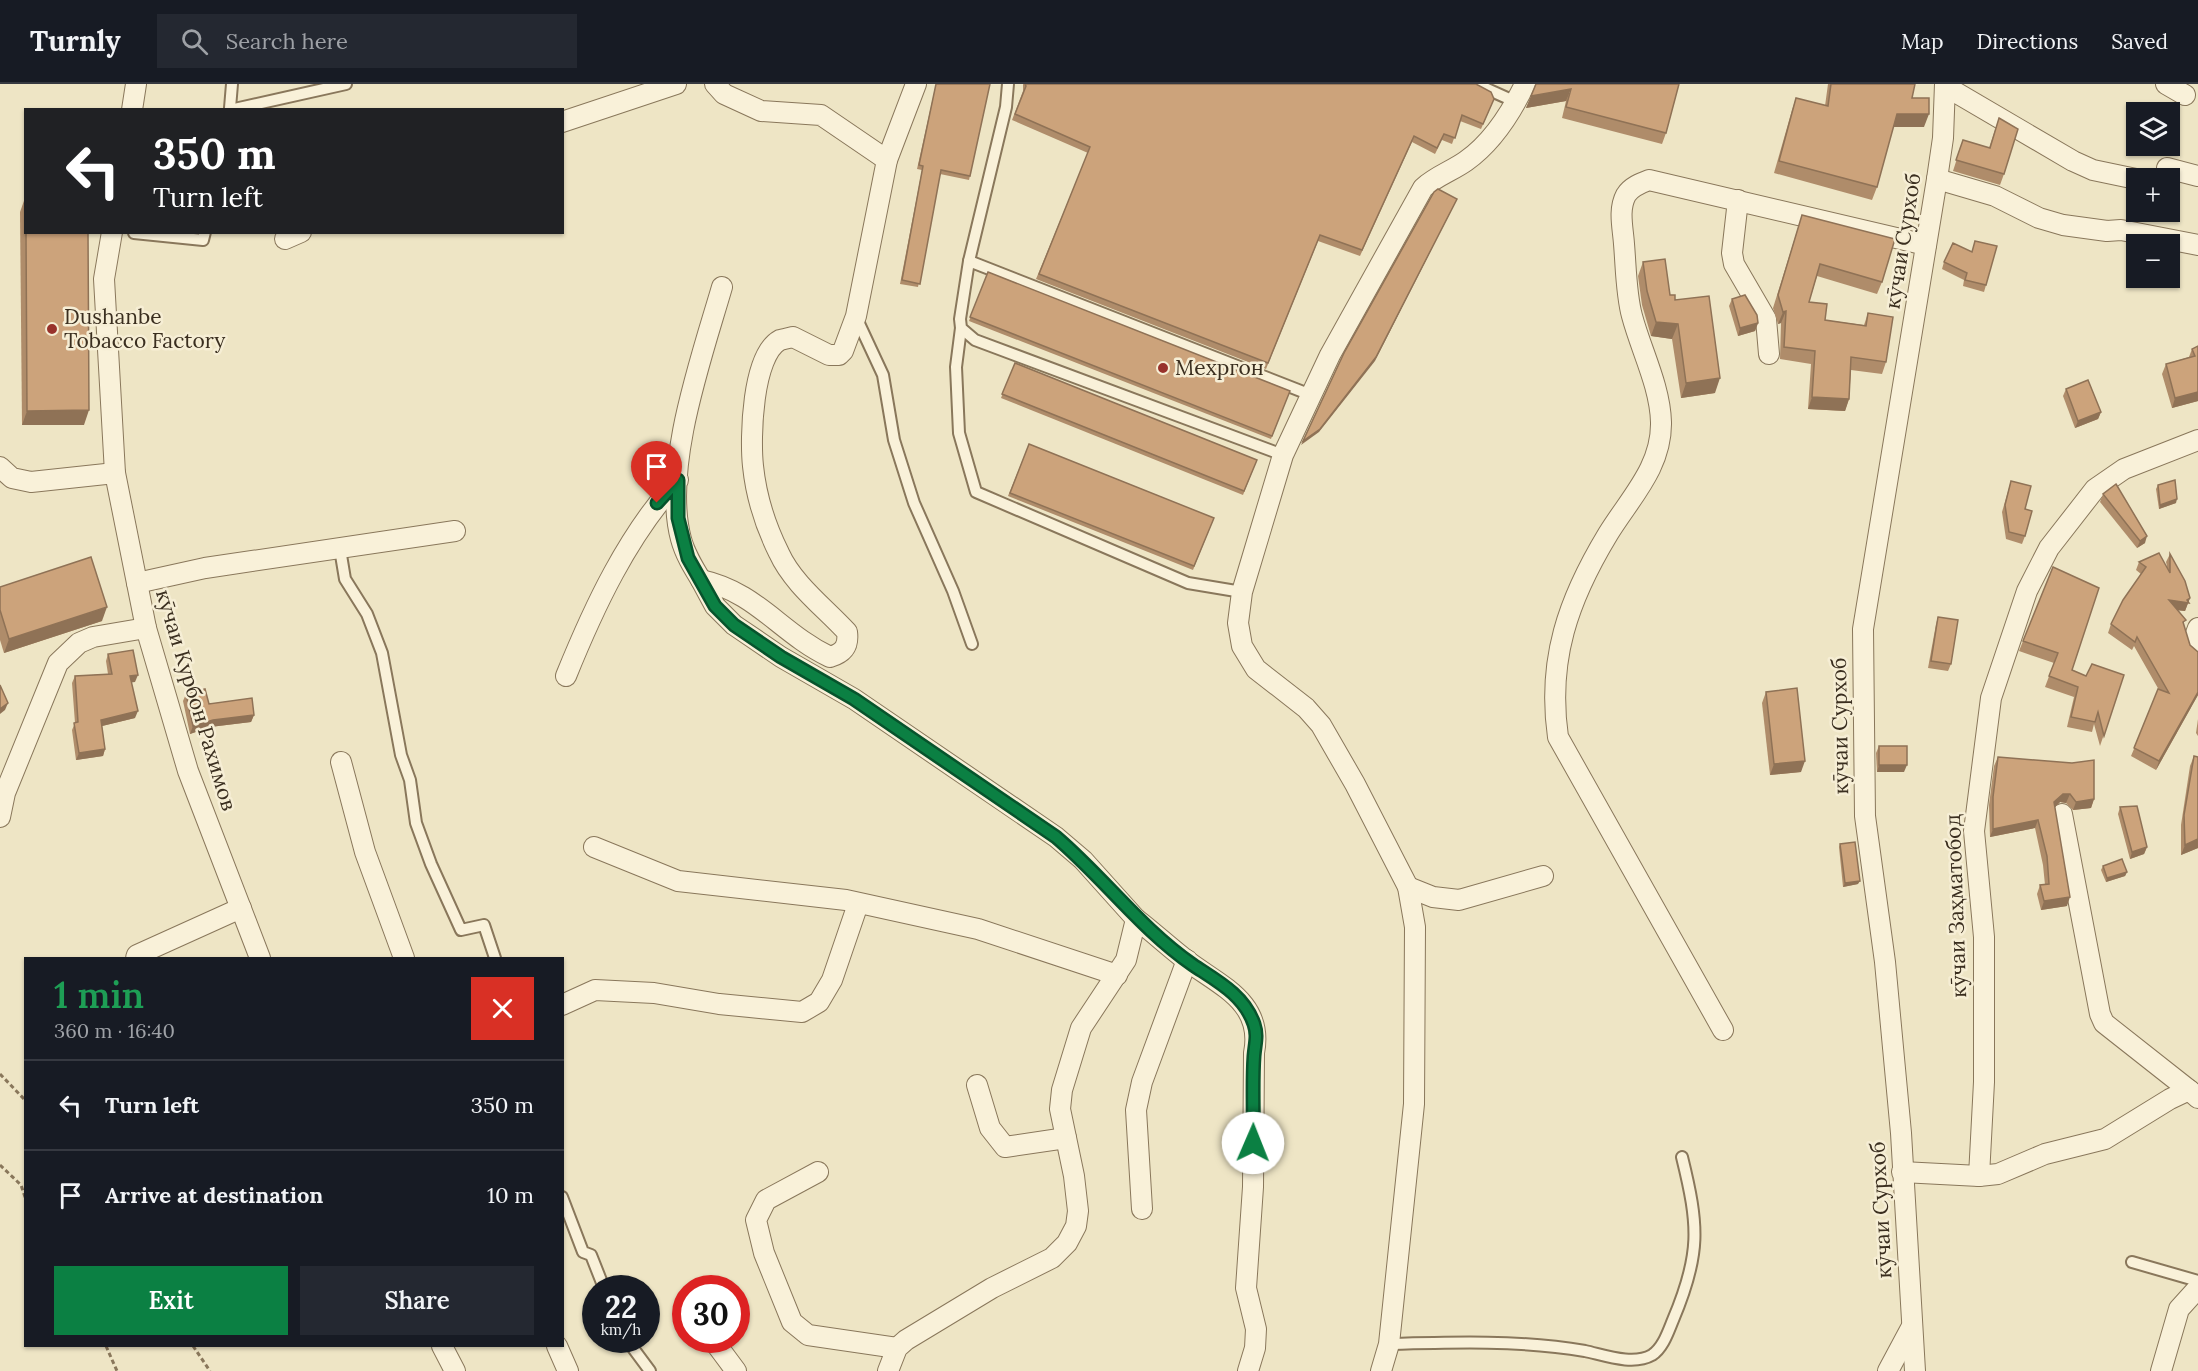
<!DOCTYPE html>
<meta charset="utf-8">
<style>
body{margin:0;font-family:Lora,serif;background:#242831;color:#f1f3f6;height:100vh;display:flex;flex-direction:column;font-size:22px;white-space:nowrap}
*{box-sizing:border-box;margin:0}
p{font-size:20px;color:#9ea1a6}
.icon{flex:none;width:33px;height:33px;fill:none;stroke:currentColor;stroke-width:2;stroke-linecap:round;stroke-linejoin:round}
.map{position:relative;flex:1;overflow:hidden}
.details{position:absolute;left:24px;top:873px;width:540px;height:390px;display:flex;flex-direction:column;background:#171b24;border-radius:0px;box-shadow:0 2px 4px #0004}
.details>*{flex:none}
.banner{position:absolute;left:24px;top:24px;width:540px;height:126px;border-radius:0px;box-shadow:0 2px 4px #0004;background:#202124;color:#fff;overflow:hidden}
.controls{position:absolute;left:2126px;top:18px;display:grid;gap:12px}
.controls a{display:grid;place-items:center;width:54px;height:54px;border-radius:0px;background:#171b24;box-shadow:0 2px 4px #0004;font-size:30px}
.speed{position:absolute;left:582px;top:1191px;display:flex;gap:12px;font-size:30px;font-weight:700;text-align:center}
.speed>*{display:grid;place-content:center;width:78px;height:78px;border-radius:50%;background:#171b24;box-shadow:0 2px 4px #0004;line-height:1}
.speed small{font-size:15px;font-weight:400}
.speed .limit{border:9px solid #d22;background:#fff;color:#111}
.pin{position:absolute;display:grid;place-items:center;width:51px;height:51px;color:#fff;margin:-62px -26px;border-radius:50% 50% 50% 0;rotate:-45deg;box-shadow:0 0 6px #0007}
.pin .icon{rotate:45deg}
.me{position:absolute;width:66px;margin:-33px;rotate:1deg;stroke-linejoin:round;filter:drop-shadow(0 0 4px #0008)}
.turn{display:flex;align-items:center;gap:21px;height:126px;padding:0 30px;font-size:27px}
.turn .icon{width:78px;height:78px;stroke-width:2.5}
.turn b{display:block;font-size:42px;line-height:51px}
.round{display:grid;place-items:center;flex:none;width:63px;height:63px;border-radius:0px;background:#242831}
.overview{display:flex;align-items:center;justify-content:space-between;height:102px;padding:0 30px}
h1{font-size:36px;font-weight:600;line-height:45px;color:#1e9e55}
.primary-button{display:flex;gap:12px;margin-top:auto;padding:12px 30px}
.primary-button a{flex:1;height:69px;border-radius:0px;background:#0b8043;color:#fff;font-size:24px;font-weight:600;line-height:69px;text-align:center}
.primary-button a+a{background:#242831;color:#f1f3f6}
ul{padding:0;list-style:none}
li{display:flex;align-items:center;gap:18px;height:90px;padding:0 30px;border-top:2px solid #363941}
li div{flex:1}
li b{display:block;font-size:22px}
li em{font-style:normal}
header{display:flex;align-items:center;gap:36px;box-sizing:border-box;height:84px;padding:0 30px;background:#171b24;border-bottom:2px solid #363941}
header strong{font-size:28px}
nav{display:flex;gap:33px;margin-inline-start:auto;font-size:21px}
.search{width:420px;height:54px;background:#242831;display:flex;align-items:center;gap:15px;box-sizing:border-box;padding:0 21px;border-radius:0px;color:#9ea1a6;font-size:22px}
.map>svg:first-child{display:block}
.lines{fill:none;stroke-linecap:round;stroke-linejoin:round}
.service-casing{stroke:#89775b;stroke-width:14}
.minor-casing{stroke:#89775b;stroke-width:22}
.path{stroke:#89775b;stroke-width:3;stroke-dasharray:4.5 3;stroke-linecap:butt}
.service{stroke:#f9f1d9;stroke-width:10}
.minor{stroke:#f9f1d9;stroke-width:20}
.wall{fill:#af8c6a}
.shaded-wall{fill:#8f7256}
.building{fill:#cca37b;stroke:#8f7256;stroke-width:1.5}
.route-casing{stroke:#07532c;stroke-width:15}
.route{stroke:#0b8043;stroke-width:10}
.poi-dot{fill:#98322b;stroke:#f6eed5;stroke-width:2}
.labels{text-anchor:middle;stroke-width:5;stroke-linejoin:round;paint-order:stroke}
.street-label{font-size:21px;fill:#3a2e1f;stroke:#f6eed5}
.poi-label{font-size:21px;fill:#3a2e1f;stroke:#f6eed5;text-anchor:start}
</style>
<header>
<strong>Turnly</strong>
<div class="search"><svg class="icon" aria-label="search" viewBox="0 0 24 24"><circle cx="10" cy="10" r="6"/><path d="M15 15l6 6"/></svg>Search here</div>
<nav><a>Map</a><a>Directions</a><a>Saved</a></nav>
</header>
<div class="map">
<svg width="2198" height="1287" viewBox="0 0 2198 1287">
<rect width="100%" height="100%" fill="#eee5c5"/>
<g class="lines">
<defs>
<g id="service">
<polyline points="1008,0 1006,23 969,177 960,235 961,244 975,256 1283,371"/>
<polyline points="1476,0 1516,18"/>
<polyline points="230,24 232,0"/>
<polyline points="230,26 346,0"/>
<polyline points="134,149 203,156 205,148"/>
<polyline points="969,177 1311,311"/>
<polyline points="856,233 883,291 894,356 914,419 953,507 972,560"/>
<polyline points="961,244 956,283 959,349 976,408 1188,499 1242,508"/>
<polyline points="340,465 345,495 367,530 382,569 401,671 410,696 416,739 431,780 461,846 484,841 495,874"/>
<polyline points="562,1113 583,1168 591,1171 604,1204"/>
<polyline points="2132,1178 2198,1197"/>
<polyline points="627,1256 650,1287"/>
<path d="M1389 1260C1455 1258 1520 1256 1585 1267 1604 1271 1633 1282 1652 1271 1663 1264 1668 1248 1673 1236 1701 1170 1699 1142 1682 1073"/>
</g>
<g id="minor">
<polyline points="715,0 724,10 761,27 821,31 887,76"/>
<polyline points="2166,0 2185,11"/>
<polyline points="1945,2 2073,77 2093,86 2136,95"/>
<polyline points="132,26 136,0"/>
<polyline points="562,38 676,0"/>
<polyline points="2167,84 2198,92"/>
<polyline points="1937,95 1995,112 2039,134 2063,141 2107,147 2121,146 2198,161"/>
<polyline points="1738,116 1732,169 1734,180 1766,235 1769,270"/>
<polyline points="112,148 104,195 115,389 146,544 188,687 260,874"/>
<polyline points="285,155 301,148"/>
<polyline points="0,383 12,394 31,398 115,389"/>
<path d="M701 496C693 483 685 470 681 455 662 384 702 272 722 203"/>
<polyline points="137,499 205,484 455,447"/>
<polyline points="2198,544 2194,555 2198,565"/>
<path d="M566 592C594 523 627 452 678 396"/>
<polyline points="341,678 365,768 404,874"/>
<polyline points="2062,730 2100,930 2104,939 2189,1006"/>
<polyline points="0,733 5,709 58,579 79,559 93,553 146,544"/>
<polyline points="594,763 678,797 846,816 978,845 1117,891"/>
<polyline points="1408,803 1433,813 1459,816 1543,792"/>
<path d="M1136 835C1153 848 1169 863 1186 876 1220 902 1264 918 1254 969L1253 1103 1246 1204 1256 1245 1255 1264 1248 1287"/>
<polyline points="136,874 137,871 241,824"/>
<polyline points="562,921 595,906 654,909 719,920 802,928 819,918 832,896 858,820"/>
<path d="M1723 946 1558 653C1547 576 1568 516 1608 450 1630 414 1662 383 1661 338 1660 302 1641 266 1632 232 1626 210 1626 183 1624 160 1623 144 1618 126 1626 111 1631 103 1641 99 1649 96L1926 161"/>
<polyline points="977,1001 990,1044 1005,1063 1066,1054"/>
<polyline points="818,1088 766,1116 756,1136 764,1169 792,1238 808,1251 897,1264"/>
<polyline points="1902,1088 1979,1092 1998,1090 2045,1070 2105,1055 2170,1015 2189,1006 2198,1014"/>
<polyline points="1979,1092 1984,998 1984,853 1974,747 1991,614 2027,507 2049,464 2095,405 2124,385 2198,356"/>
<polyline points="1142,1125 1136,1026 1142,998 1187,876"/>
<polyline points="713,1256 736,1287"/>
<polyline points="442,1262 455,1287"/>
<polyline points="557,1262 568,1287"/>
<path d="M888 1287 897 1264 906 1256 992 1204 1052 1174 1067 1159 1076 1142 1078 1127 1074 1092 1060 1025 1062 1006 1081 944 1126 876 1136 835 1083 776 1056 753 854 615 781 573 734 541 715 522 701 496C757 508 780 549 830 573 843 569 849 563 847 548 825 524 793 500 779 469 766 443 756 411 753 382 750 354 752 271 780 256 783 255 789 254 793 253L829 271H839L843 267 856 232 887 76 916 0"/>
<path d="M1381 1287 1389 1260 1414 1020 1415 843 1408 803 1355 700 1321 641 1306 624 1256 585 1242 562 1238 539 1242 508 1283 371 1330 271 1423 104C1436 92 1452 87 1466 77 1493 58 1511 29 1525 0"/>
<polyline points="1888,1287 1911,1244"/>
<polyline points="1915,1287 1901,1049 1885,878 1865,732 1863,545 1937,95 1943,54 1945,0"/>
<polyline points="2161,1287 2179,1225 2198,1204"/>
</g>
</defs>
<!-- service casing -->
<use href="#service" class="service-casing"/>
<!-- minor casing -->
<use href="#minor" class="minor-casing"/>
<!-- path -->
<g class="path">
<polyline points="0,990 26,1017"/>
<polyline points="0,1081 21,1101 26,1116"/>
<polyline points="106,1262 117,1287"/>
<polyline points="193,1262 210,1287"/>
</g>
<!-- service -->
<use href="#service" class="service"/>
<!-- minor -->
<use href="#minor" class="minor"/>
</g>
<!-- wall -->
<g class="wall">
<polygon points="936,0 990,0 969,96 940,90 918,203 900,200 922,86 917,85"/>
<polygon points="1023,0 1476,0 1492,20 1481,45 1460,37 1452,60 1442,56 1435,70 1412,58 1360,172 1318,157 1266,285 1036,195 1088,69 1012,36 1023,7"/>
<polygon points="1679,0 1666,49 1662,60 1562,34 1566,17 1526,24 1531,12"/>
<polygon points="1828,0 1915,0 1912,14 1924,43 1893,43 1877,103 1872,116 1774,89 1792,26 1796,14 1825,22"/>
<polygon points="1999,34 2004,90 2000,101 1953,87 1963,56 1989,64"/>
<polygon points="25,114 84,341 22,341 20,128"/>
<polygon points="1802,131 1882,198 1877,210 1817,192 1809,218 1825,236 1864,241 1868,229 1886,278 1882,290 1851,286 1849,315 1845,327 1808,325 1811,280 1780,275 1781,239 1778,240 1773,224"/>
<polygon points="1975,157 1986,201 1984,208 1963,202 1964,196 1942,185 1944,178 1972,168"/>
<polygon points="1643,178 1670,211 1675,216 1715,309 1681,314 1672,255 1651,252 1642,221 1638,192"/>
<polygon points="988,188 1290,307 1271,355 969,237"/>
<polygon points="1732,215 1758,239 1755,247 1738,252 1729,222"/>
<polygon points="2198,262 2198,317 2172,324 2162,290 2166,280 2189,273 2192,265"/>
<polygon points="1015,279 1257,376 1243,411 1001,314"/>
<polygon points="2066,305 2101,328 2098,335 2075,344 2063,312"/>
<polygon points="1029,360 1214,434 1193,486 1008,412"/>
<polygon points="2011,397 2025,425 2025,452 2022,460 2006,455 2002,428"/>
<polygon points="2158,401 2176,419 2159,425 2156,405"/>
<polygon points="2103,410 2145,459 2137,464 2100,418"/>
<polygon points="2170,470 2190,514 2185,527 2177,526 2184,541 2198,611 2156,686 2131,672 2159,606 2134,562 2132,566 2108,549 2111,540 2141,490 2136,486 2139,478 2167,482 2166,478"/>
<polygon points="2053,483 2072,586 2086,592 2124,591 2100,662 2094,640 2092,648 2067,643 2074,613 2045,603 2054,579 2019,567"/>
<polygon points="0,503 102,537 4,569 0,556"/>
<polygon points="1938,533 1951,580 1948,587 1928,584 1936,540"/>
<polygon points="108,570 135,598 131,598 135,634 102,642 105,665 103,672 76,676 72,646 75,639 72,599 75,592 108,590 106,577"/>
<polygon points="1766,608 1801,688 1770,691 1762,619"/>
<polygon points="186,610 209,620 254,631 251,638 210,643 190,650 183,617"/>
<polygon points="2198,635 2198,652 2196,649"/>
<polygon points="1879,662 1904,688 1877,688 1876,669"/>
<polygon points="2194,672 2198,764 2181,771 2181,741 2190,682"/>
<polygon points="1998,673 2094,715 2091,724 2073,726 2066,719 2060,718 2055,723 2067,822 2041,826 2037,810 2040,801 2045,801 2043,781 2035,744 1990,753 1989,721 1994,682"/>
<polygon points="2120,723 2147,763 2144,770 2130,775 2118,730"/>
<polygon points="1840,760 1858,800 1843,803 1839,763"/>
<polygon points="2103,782 2127,788 2125,792 2106,798 2101,786"/>
</g>
<!-- shaded-wall -->
<g class="shaded-wall">
<polygon points="1571,5 1566,17 1526,24 1531,12"/>
<polygon points="1897,30 1929,30 1924,43 1892,43"/>
<polygon points="1457,115 1375,277 1319,348 1301,361 1303,357"/>
<polygon points="1786,227 1781,239 1778,240 1783,228"/>
<polygon points="1656,238 1678,240 1672,255 1651,252"/>
<polygon points="1758,239 1755,247 1738,252 1740,244"/>
<polygon points="1720,294 1715,309 1681,314 1686,299"/>
<polygon points="2198,308 2198,317 2172,324 2175,314"/>
<polygon points="1812,313 1849,315 1845,327 1808,325"/>
<polygon points="89,326 84,341 22,341 27,327"/>
<polygon points="2101,328 2098,335 2075,344 2078,337"/>
<polygon points="2177,415 2176,419 2159,425 2160,421"/>
<polygon points="2147,452 2145,459 2137,464 2140,457"/>
<polygon points="2190,514 2185,527 2165,525 2169,516 2187,516"/>
<polygon points="107,523 102,537 4,569 9,555"/>
<polygon points="138,591 135,598 127,599 130,592"/>
<polygon points="2198,608 2198,611 2156,686 2159,677"/>
<polygon points="8,619 5,626 0,630 0,625"/>
<polygon points="138,627 135,634 98,643 101,636"/>
<polygon points="254,631 251,638 210,643 190,650 193,642 213,636"/>
<polygon points="105,665 103,672 76,676 79,669"/>
<polygon points="1805,677 1801,688 1770,691 1774,680"/>
<polygon points="1879,681 1907,681 1904,688 1877,688"/>
<polygon points="2063,710 2070,710 2066,719 2060,718 2051,727 2054,718"/>
<polygon points="2094,715 2091,724 2073,726 2076,718"/>
<polygon points="2038,736 2035,744 1990,753 1993,745"/>
<polygon points="2198,755 2198,764 2181,771 2185,761"/>
<polygon points="2147,763 2144,770 2130,775 2132,768"/>
<polygon points="2127,788 2125,792 2106,798 2107,794"/>
<polygon points="1860,797 1858,800 1843,803 1845,799"/>
<polygon points="2070,813 2067,822 2041,826 2044,817"/>
</g>
<!-- building -->
<g class="building">
<polygon points="936,0 990,0 970,92 941,86 920,200 902,196 923,82 919,81"/>
<polygon points="1025,0 1476,0 1491,8 1494,15 1483,40 1462,31 1455,54 1444,50 1437,64 1414,52 1362,166 1320,151 1268,279 1039,190 1090,63 1015,30 1026,2"/>
<polygon points="1536,0 1679,0 1666,49 1566,23 1571,5 1531,12"/>
<polygon points="1831,0 1915,0 1912,14 1929,14 1929,30 1897,30 1877,103 1779,77 1796,14 1828,22"/>
<polygon points="1999,34 2018,45 2004,90 1956,76 1963,56 1990,64"/>
<polygon points="1438,105 1457,115 1376,273 1320,345 1303,357 1344,269 1434,108"/>
<polygon points="1802,131 1895,155 1882,198 1820,180 1809,218 1827,220 1825,236 1866,242 1868,229 1893,233 1886,278 1851,273 1849,315 1812,313 1815,267 1784,263 1786,227 1783,228 1778,211"/>
<polygon points="26,148 88,148 89,326 27,327"/>
<polygon points="1975,157 1997,162 1986,201 1965,196 1967,189 1944,178 1953,159 1972,168"/>
<polygon points="1665,175 1670,211 1675,211 1675,216 1709,212 1720,294 1686,299 1678,240 1656,238 1647,207 1643,178"/>
<polygon points="988,188 1290,307 1272,352 970,233"/>
<polygon points="1745,211 1757,231 1758,239 1740,244 1732,215"/>
<polygon points="2198,262 2198,308 2175,314 2166,280 2195,272 2192,265"/>
<polygon points="1015,279 1257,376 1244,407 1002,310"/>
<polygon points="2088,296 2101,328 2078,337 2066,305"/>
<polygon points="1029,360 1214,434 1194,482 1010,409"/>
<polygon points="2175,396 2177,415 2160,421 2158,401"/>
<polygon points="2011,397 2031,402 2025,425 2032,427 2025,452 2009,448 2005,421"/>
<polygon points="2116,400 2147,452 2140,457 2103,410"/>
<polygon points="2159,469 2170,489 2170,470 2185,497 2190,514 2187,516 2189,519 2169,516 2186,536 2183,538 2190,561 2198,568 2198,608 2159,677 2134,664 2158,605 2169,609 2137,553 2135,558 2111,540 2123,516 2146,483 2139,478"/>
<polygon points="91,473 107,523 9,555 0,526 0,503"/>
<polygon points="2053,483 2099,504 2072,586 2086,592 2092,580 2124,591 2104,652 2098,628 2095,638 2071,633 2078,603 2049,592 2058,569 2023,557"/>
<polygon points="1938,533 1958,536 1951,580 1931,577"/>
<polygon points="133,566 138,591 130,592 138,627 101,636 105,665 79,669 74,639 78,638 75,592 112,590 108,570"/>
<polygon points="0,601 8,619 0,625"/>
<polygon points="1797,604 1805,677 1774,680 1766,608"/>
<polygon points="205,605 209,620 252,614 254,631 213,636 193,642 186,610"/>
<rect x="1879" y="662" width="28" height="19"/>
<polygon points="2194,672 2198,673 2198,755 2185,761 2184,731"/>
<polygon points="1998,673 2072,679 2094,676 2094,715 2076,718 2070,710 2063,710 2054,718 2070,813 2044,817 2040,801 2049,800 2047,772 2038,736 1993,745 1993,713"/>
<polygon points="2137,722 2147,763 2132,768 2120,723"/>
<polygon points="1855,758 1860,797 1845,799 1840,760"/>
<polygon points="2122,775 2127,788 2107,794 2103,782"/>
</g>
<g class="lines">
<defs>
<path id="route" d="M657 419 678 396V434L688 474 715 522 734 541 781 573 854 615 1056 753C1104 794 1141 845 1193 881 1217 897 1244 911 1254 940 1258 952 1255 959 1254 972 1252 1000 1254 1030 1253 1059"/>
</defs>
<!-- route casing -->
<use href="#route" class="route-casing"/>
<!-- route -->
<use href="#route" class="route"/>
</g>
<!-- markers -->
<g class="poi-dot">
<circle cx="52" cy="245" r="6"/>
<circle cx="1163" cy="284" r="6"/>
</g>
<g class="labels">
<!-- street labels -->
<g class="street-label">
<text transform="translate(1903 157) rotate(-81)" y="7">кӯчаи Сурхоб</text>
<text transform="translate(196 616) rotate(73)" y="7">кӯчаи Курбон Рахимов</text>
<text transform="translate(1840 642) rotate(-91)" y="7">кӯчаи Сурхоб</text>
<text transform="translate(1956 822) rotate(-92)" y="7">кӯчаи Заҳматобод</text>
<text transform="translate(1881 1126) rotate(-93)" y="7">кӯчаи Сурхоб</text>
</g>
<!-- poi labels -->
<g class="poi-label">
<text x="64" y="240">Dushanbe<tspan x="64" dy="24">Tobacco Factory</tspan></text>
<text x="1175" y="291">Мехргон</text>
</g>
</g>
</svg>
<div class="controls">
<a><svg class="icon" aria-label="layers" viewBox="0 0 24 24"><path d="M12 4l9 5-9 5-9-5zM3 14l9 5 9-5"/></svg></a>
<a>+</a>
<a>−</a>
</div>
<div class="speed"><div>22<small>km/h</small></div><div class="limit">30</div></div>
<div class="pin" style="left:657px;top:419px;background:#d93025"><svg class="icon" aria-label="arrive" viewBox="0 0 24 24"><path d="M6 21V4h12l-3 4 3 4H6"/></svg></div>
<svg class="me" style="left:1253px;top:1059px" viewBox="-20 -20 40 40"><circle r="19" fill="#fff"/><path d="M0-13L10 11 0 6-10 11z" fill="#0b8043"/></svg>
<div class="banner">
<div class="turn"><svg class="icon" aria-label="left" viewBox="0 0 24 24"><path d="M17 20v-9H6M10 6l-5 5 5 5"/></svg><div><b>350 m</b>Turn left</div></div>
</div>
<section class="details">
<div class="overview"><div><h1>1 min</h1><p>360 m · 16:40</p></div><a class="round" style="background:#d93025;color:#fff"><svg class="icon" aria-label="close" viewBox="0 0 24 24"><path d="M6 6l12 12M18 6L6 18"/></svg></a></div>
<ul>
<li><svg class="icon" aria-label="left" viewBox="0 0 24 24"><path d="M17 20v-9H6M10 6l-5 5 5 5"/></svg><div><b>Turn left</b></div><em>350 m</em></li>
<li><svg class="icon" aria-label="arrive" viewBox="0 0 24 24"><path d="M6 21V4h12l-3 4 3 4H6"/></svg><div><b>Arrive at destination</b></div><em>10 m</em></li>
</ul>
<div class="primary-button"><a>Exit</a><a>Share</a></div>
</section>
</div>
